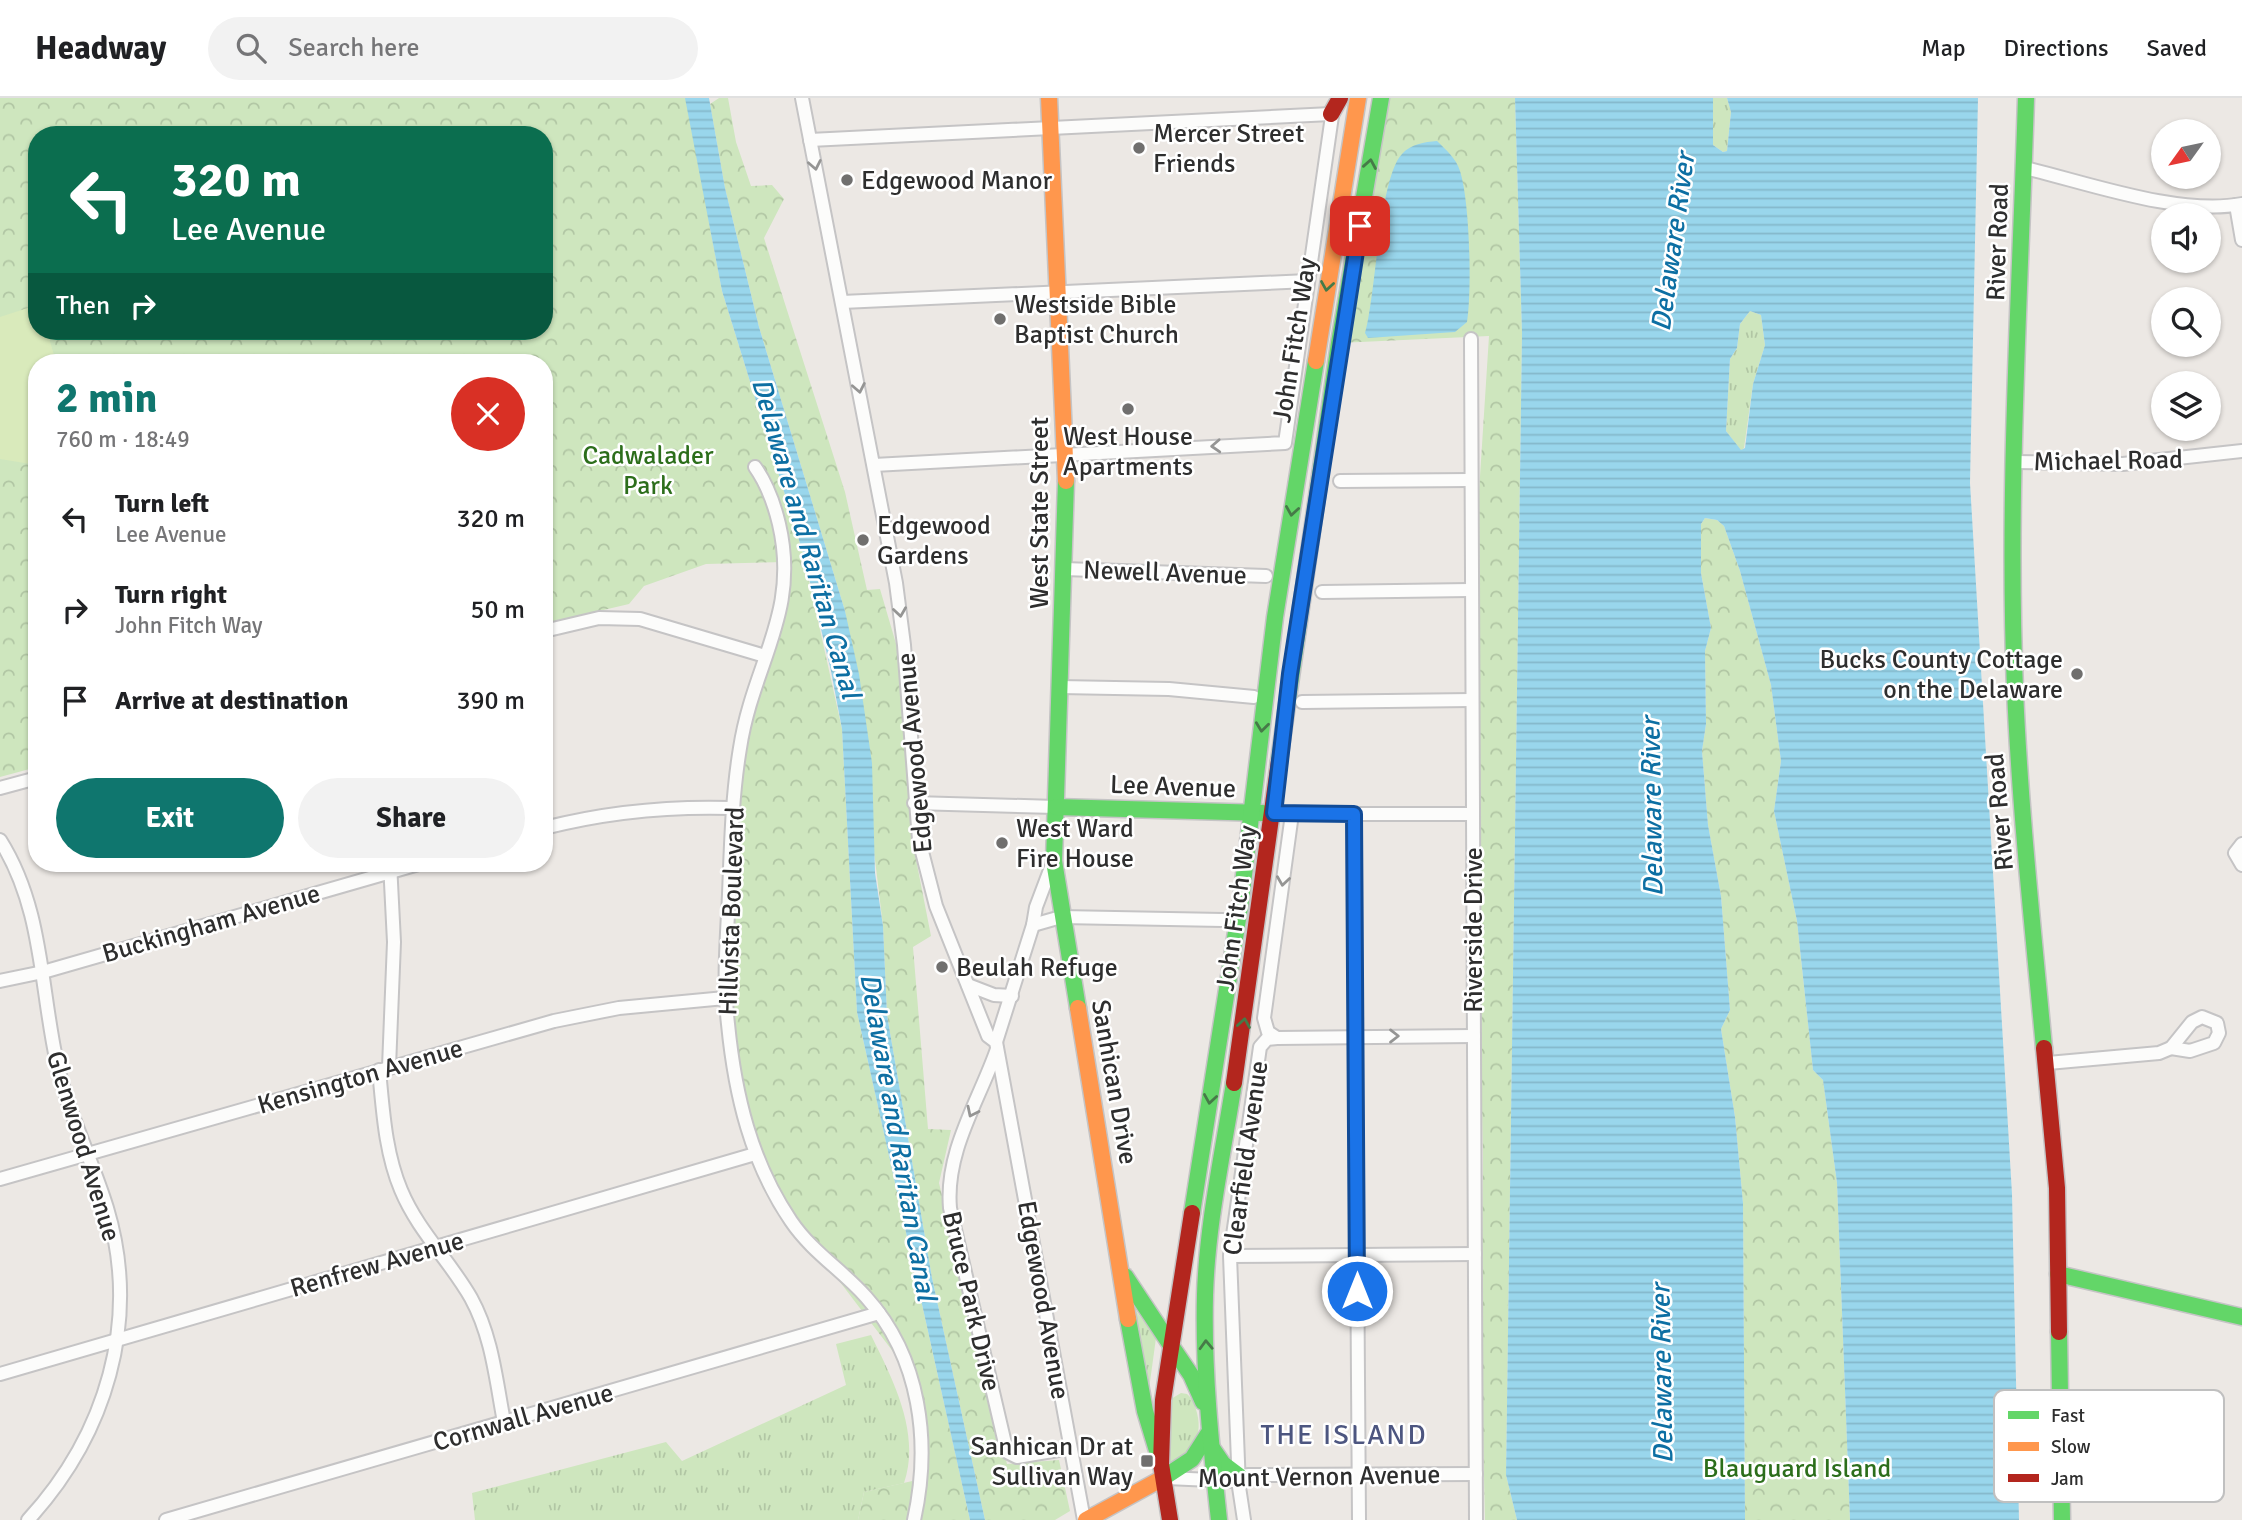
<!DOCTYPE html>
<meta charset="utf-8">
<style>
body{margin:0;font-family:Signika,sans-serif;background:#f2f2f2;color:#202124;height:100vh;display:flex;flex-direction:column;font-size:26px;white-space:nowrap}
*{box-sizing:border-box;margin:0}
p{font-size:23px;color:#757577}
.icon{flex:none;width:38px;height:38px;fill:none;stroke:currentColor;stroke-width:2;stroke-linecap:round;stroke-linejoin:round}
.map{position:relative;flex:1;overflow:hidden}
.drawer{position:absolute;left:28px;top:256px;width:525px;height:518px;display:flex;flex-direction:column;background:#fff;border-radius:28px;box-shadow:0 2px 5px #0004}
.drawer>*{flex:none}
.top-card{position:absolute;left:28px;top:28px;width:525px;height:214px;border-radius:28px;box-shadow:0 2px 5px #0004;background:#0b6e4f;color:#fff;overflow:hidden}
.needle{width:46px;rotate:237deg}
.tools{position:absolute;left:2151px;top:21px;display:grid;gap:14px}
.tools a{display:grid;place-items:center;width:70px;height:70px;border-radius:50%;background:#fff;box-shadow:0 2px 5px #0004;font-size:35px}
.pin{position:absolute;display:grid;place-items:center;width:60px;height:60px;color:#fff;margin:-30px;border-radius:14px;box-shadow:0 4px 10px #0006}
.me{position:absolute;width:77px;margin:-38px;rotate:0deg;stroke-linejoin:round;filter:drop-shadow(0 0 5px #0008)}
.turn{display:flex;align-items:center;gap:24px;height:147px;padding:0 28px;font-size:32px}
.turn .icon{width:91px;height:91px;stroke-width:2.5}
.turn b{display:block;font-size:49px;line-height:60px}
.then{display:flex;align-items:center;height:66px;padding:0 28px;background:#0003;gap:14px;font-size:26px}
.round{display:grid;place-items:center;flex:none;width:74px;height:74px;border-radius:37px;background:#f2f2f2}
.overview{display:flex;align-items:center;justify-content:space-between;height:119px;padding:0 28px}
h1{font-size:42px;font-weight:700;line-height:52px;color:#0f766e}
.button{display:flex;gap:14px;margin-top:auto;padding:14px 28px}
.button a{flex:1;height:80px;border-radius:42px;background:#0f766e;color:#fff;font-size:28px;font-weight:700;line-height:80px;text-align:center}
.button a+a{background:#f2f2f2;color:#202124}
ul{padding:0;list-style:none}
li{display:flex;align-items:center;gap:21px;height:91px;padding:0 28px}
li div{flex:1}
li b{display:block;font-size:26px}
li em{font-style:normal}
header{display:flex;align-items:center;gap:42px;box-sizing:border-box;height:98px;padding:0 35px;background:#fff;border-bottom:2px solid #e0e0e0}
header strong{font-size:33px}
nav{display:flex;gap:38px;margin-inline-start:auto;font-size:24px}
.search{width:490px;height:63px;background:#f2f2f2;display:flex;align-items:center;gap:18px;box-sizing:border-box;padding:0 24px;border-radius:38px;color:#757577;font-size:26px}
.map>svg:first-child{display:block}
.grass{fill:url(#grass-tufts)}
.forest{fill:url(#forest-crowns);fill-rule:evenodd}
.pitch{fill:#d9eabb}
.water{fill:url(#water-rules);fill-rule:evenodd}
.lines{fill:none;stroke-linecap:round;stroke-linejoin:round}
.street-casing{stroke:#c5c4c5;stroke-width:16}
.fast-casing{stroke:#c5c4c5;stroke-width:19}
.slow-casing{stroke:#c5c4c5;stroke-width:19}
.jam-casing{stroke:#c5c4c5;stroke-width:19}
.street{stroke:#fcfcfb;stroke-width:12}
.fast{stroke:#63d668;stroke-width:16}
.slow{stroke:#ff974d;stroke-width:16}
.jam{stroke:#b3261e;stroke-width:16}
.oneway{stroke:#467a48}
.oneway2{stroke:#959594}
.route-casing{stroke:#114b97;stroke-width:18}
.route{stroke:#1a73e8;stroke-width:12}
.poi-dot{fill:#706f6e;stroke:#fff;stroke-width:2.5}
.labels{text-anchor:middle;stroke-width:5;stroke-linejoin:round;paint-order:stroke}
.poi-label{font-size:26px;fill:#2e2e2e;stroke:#fff;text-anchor:start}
.street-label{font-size:26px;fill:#2e2e2e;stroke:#fff}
.park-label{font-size:26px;fill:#2c6e1b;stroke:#fff}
.water-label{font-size:28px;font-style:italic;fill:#0d6fa3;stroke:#fff}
.neighbourhood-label{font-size:28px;letter-spacing:2px;fill:#4d5680;stroke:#fff}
.key{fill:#fff;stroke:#c0c0c0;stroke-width:2}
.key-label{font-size:19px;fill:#2e2e2e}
</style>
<header>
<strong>Headway</strong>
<div class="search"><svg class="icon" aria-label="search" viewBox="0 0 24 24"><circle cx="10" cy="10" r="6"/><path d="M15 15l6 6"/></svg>Search here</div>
<nav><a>Map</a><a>Directions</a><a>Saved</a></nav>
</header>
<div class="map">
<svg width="2242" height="1422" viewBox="0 0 2242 1422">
<defs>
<pattern id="grass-tufts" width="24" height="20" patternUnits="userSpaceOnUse" patternTransform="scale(1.75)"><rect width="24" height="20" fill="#cee6be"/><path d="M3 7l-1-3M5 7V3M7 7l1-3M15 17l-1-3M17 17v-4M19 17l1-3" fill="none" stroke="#b1c6a4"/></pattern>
<pattern id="forest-crowns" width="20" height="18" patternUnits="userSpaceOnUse" patternTransform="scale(1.75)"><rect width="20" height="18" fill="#cee6be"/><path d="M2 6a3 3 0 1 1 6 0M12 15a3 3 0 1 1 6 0" fill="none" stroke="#b1c6a4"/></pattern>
<pattern id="water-rules" width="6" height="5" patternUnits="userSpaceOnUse" patternTransform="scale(1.75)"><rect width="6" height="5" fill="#99d6ec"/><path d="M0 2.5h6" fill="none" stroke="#84b8cb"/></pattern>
</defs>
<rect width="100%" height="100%" fill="#ece8e4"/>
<!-- grass -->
<g class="grass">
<polygon points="1713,0 1727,0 1731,14 1727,53 1723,54 1713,47"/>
<polygon points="1750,213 1761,217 1765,247 1753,286 1744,350 1741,353 1726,333 1730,261 1737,250 1740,226"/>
<polygon points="1134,1210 1156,1240 1149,1291"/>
<path d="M871 1237C893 1282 921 1335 904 1385L864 1394 858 1422H475L472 1395 666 1344 682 1363 846 1287 836 1246Z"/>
<path d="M1181 1295 1187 1296C1194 1302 1195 1307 1197 1315 1204 1343 1188 1353 1169 1369L1171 1301Z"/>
</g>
<!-- forest -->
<g class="forest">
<path d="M0 0H704L709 124 722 193 803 455 842 631 857 914 970 1422H858L864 1394 921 1381 907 1272 754 1071 722 909 734 688 786 464 706 466 644 488 629 506 544 526V264H37V669L0 679ZM37 37H544V233H37Z"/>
<polygon points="719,0 728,0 736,44 751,88 772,87 784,101 764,140 845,394 867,492 880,491 899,556 912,741 931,838 913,849 928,1031 951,1032 939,1085 1007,1366 1059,1362 1070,1413 1055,1422 985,1422 932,1180 887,917 883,828 845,513 759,229 725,90 710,6"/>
<polygon points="1382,0 1515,0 1522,235 1506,1377 1517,1422 1485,1422 1481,1259 1483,1057 1477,769 1477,425 1489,238 1339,245"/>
<polygon points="1705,420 1717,422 1724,428 1740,473 1771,587 1781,663 1774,713 1797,823 1813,972 1823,982 1837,1085 1850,1422 1745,1422 1743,1105 1735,1019 1721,931 1730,912 1721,798 1708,727 1702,653 1706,626 1705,553 1711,530 1701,475 1701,426"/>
</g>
<!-- pitch -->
<polygon class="pitch" points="37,207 37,233 47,233 56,264 37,264 37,367 0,361 0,219"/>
<!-- water -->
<g class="water">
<polygon points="685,0 709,0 725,90 759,229 845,513 859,576 872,665 875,775 883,828 887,917 932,1180 985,1422 970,1422 857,914 842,631 831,573 803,455 722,193"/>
<path d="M1515 0H1713V47L1723 54 1727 53 1731 14 1727 0H1978L1970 385 2012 1096 2019 1422H1850L1837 1085 1823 982 1813 972 1797 823 1774 713 1781 663 1771 587 1740 473 1724 428 1717 422 1705 420 1701 426V475L1711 530 1705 553 1706 626 1702 653 1708 727 1721 798 1730 912 1721 931 1735 1019 1743 1105 1745 1422H1517L1506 1377 1522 235ZM1750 213 1761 217 1765 247 1753 286 1745 350 1741 352 1726 333 1730 261 1737 250 1740 226Z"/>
<path d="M1437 43C1446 52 1456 60 1460 73 1470 104 1472 193 1467 224L1455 234 1368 240 1365 235C1376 197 1379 80 1402 56 1411 46 1424 44 1437 43Z"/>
</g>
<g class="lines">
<defs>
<g id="street">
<polyline points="802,0 896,485 904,547 919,742 936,808 988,938 996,944 1084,1422"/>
<polyline points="810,42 1331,16"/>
<path d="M2025 70C2088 85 2179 118 2242 106"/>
<polyline points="2236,107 2242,142"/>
<polyline points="842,204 1308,183"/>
<polyline points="1471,241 1476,1422"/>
<polyline points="2015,364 2123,366 2242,353"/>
<polyline points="874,367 1285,345 1333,11"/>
<path d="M755 369C767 386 774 405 779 426 800 515 753 565 740 650 732 698 731 747 729 796 727 840 723 883 728 926 735 997 751 1064 791 1123 812 1154 842 1172 866 1199 921 1260 931 1345 914 1422"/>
<polyline points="1340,383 1470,382"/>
<polyline points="1064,471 1266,478"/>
<polyline points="1322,494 1470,492"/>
<polyline points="544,533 599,520 640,521 765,558"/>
<polyline points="1060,589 1169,591 1254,599"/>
<polyline points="1302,604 1472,602"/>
<polyline points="0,690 37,680"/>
<polyline points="914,705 1056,709"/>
<polyline points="1285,716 1473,716"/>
<polyline points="1354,716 1359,1422"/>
<path d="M544 730C606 714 669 708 733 710"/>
<path d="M0 742C43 810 40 888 57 965 68 1015 92 1061 107 1110 141 1223 106 1337 28 1422"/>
<polyline points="2242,746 2235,755 2242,767"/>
<polyline points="1033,827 1061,819 1223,822"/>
<polyline points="0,883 43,874 422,765"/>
<polyline points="968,887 994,897 1012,898"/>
<polygon points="2202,919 2217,925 2219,935 2214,945 2190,953 2171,950 2192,924"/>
<polyline points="1277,940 1268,934 1264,920 1292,716"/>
<polyline points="996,944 1033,827 1036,809 1053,764"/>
<path d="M997 951C979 1003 945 1053 950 1110L1007 1354 1017 1359 1070 1350"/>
<polyline points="2048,965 2159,955 2171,950"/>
<polyline points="389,969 394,844 390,765"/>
<path d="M379 972C383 1012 385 1054 401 1092 418 1133 450 1163 471 1200 492 1238 496 1282 504 1324"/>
<polyline points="0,1081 554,923 619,910 725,900"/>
<polyline points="1230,1158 1475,1156"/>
<polyline points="0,1276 755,1056"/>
<polyline points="1167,1380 1233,1383 1239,1378 1249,1377 1476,1376"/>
<polyline points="166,1422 879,1215"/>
<polyline points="1244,1422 1239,1389 1230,1158 1260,949 1267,941 1277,940 1474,938"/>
</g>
<g id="fast">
<path d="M2026 0C2020 197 2007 395 2015 592 2020 712 2033 831 2044 950"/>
<polyline points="1066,383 1054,763 1078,910"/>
<polyline points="1279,663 1339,245 1381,0"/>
<polyline points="1056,709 1263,715"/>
<polyline points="1192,1115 1241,802 1275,519 1316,263"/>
<polyline points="2058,1176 2242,1219"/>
<polyline points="1125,1178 1172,1249"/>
<polyline points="1128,1221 1145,1313 1158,1356"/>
<polyline points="2059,1234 2062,1422"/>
<polyline points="1172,1249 1191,1277 1203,1304"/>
<polyline points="1210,1347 1223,1366 1239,1378"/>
<polyline points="1163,1380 1192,1361 1208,1336"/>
<path d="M1219 1422C1211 1348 1203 1272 1205 1197 1207 1126 1223 1055 1234 985"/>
</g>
<g id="slow">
<polyline points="1049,0 1066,383"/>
<polyline points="1316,263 1358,0"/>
<polyline points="1078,910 1128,1221"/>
<polyline points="1086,1422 1163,1380"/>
</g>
<g id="jam">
<polyline points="1331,16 1340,0"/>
<polyline points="2044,950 2057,1090 2059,1234"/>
<polyline points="1234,985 1279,663"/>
<polyline points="1170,1422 1161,1366 1163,1302 1192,1115"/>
</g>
</defs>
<!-- street casing -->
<use href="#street" class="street-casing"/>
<!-- fast casing -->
<use href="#fast" class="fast-casing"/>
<!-- slow casing -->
<use href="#slow" class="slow-casing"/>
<!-- jam casing -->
<use href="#jam" class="jam-casing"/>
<!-- street -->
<use href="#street" class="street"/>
<!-- fast -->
<use href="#fast" class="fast"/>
<!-- slow -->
<use href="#slow" class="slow"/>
<!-- jam -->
<use href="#jam" class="jam"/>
</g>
<!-- one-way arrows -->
<defs><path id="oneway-chevron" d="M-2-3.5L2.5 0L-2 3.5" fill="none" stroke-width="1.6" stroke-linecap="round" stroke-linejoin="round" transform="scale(1.75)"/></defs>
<g class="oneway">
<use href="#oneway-chevron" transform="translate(1370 66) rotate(-80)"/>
<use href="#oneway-chevron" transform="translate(1327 188) rotate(99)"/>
<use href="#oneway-chevron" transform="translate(1292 413) rotate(99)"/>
<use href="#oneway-chevron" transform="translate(1262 629) rotate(97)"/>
<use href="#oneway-chevron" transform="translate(1244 925) rotate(-81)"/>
<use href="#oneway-chevron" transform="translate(1210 1001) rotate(99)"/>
<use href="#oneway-chevron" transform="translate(1206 1247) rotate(-92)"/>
</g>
<g class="oneway2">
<use href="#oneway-chevron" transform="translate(815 67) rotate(79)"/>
<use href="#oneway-chevron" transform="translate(859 290) rotate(79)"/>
<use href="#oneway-chevron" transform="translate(1216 348) rotate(177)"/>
<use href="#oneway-chevron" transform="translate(900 514) rotate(82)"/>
<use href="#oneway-chevron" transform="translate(1283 783) rotate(98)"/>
<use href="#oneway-chevron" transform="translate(1394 938)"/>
<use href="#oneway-chevron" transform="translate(972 1014) rotate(116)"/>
</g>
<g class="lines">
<defs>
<polyline id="route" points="1357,1193 1354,716 1274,715 1290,576 1360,128"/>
</defs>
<!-- route casing -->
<use href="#route" class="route-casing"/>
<!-- route -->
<use href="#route" class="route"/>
</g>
<!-- markers -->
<g class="poi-dot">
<circle cx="1139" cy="50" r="7"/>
<circle cx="847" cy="82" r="7"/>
<circle cx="1000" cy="221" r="7"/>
<circle cx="1128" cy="311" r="7"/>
<circle cx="863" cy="442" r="7"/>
<circle cx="2077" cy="576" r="7"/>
<circle cx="1002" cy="745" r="7"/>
<circle cx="942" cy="869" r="7"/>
<rect x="1140" y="1356" width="14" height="14" rx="3.5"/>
</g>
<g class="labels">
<!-- poi labels -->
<g class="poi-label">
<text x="1153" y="44">Mercer Street<tspan x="1153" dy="30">Friends</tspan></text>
<text x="861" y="91">Edgewood Manor</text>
<text x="1014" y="215">Westside Bible<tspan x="1014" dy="30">Baptist Church</tspan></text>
<text x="1128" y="347" text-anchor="middle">West House<tspan x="1128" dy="30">Apartments</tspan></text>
<text x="877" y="436">Edgewood<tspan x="877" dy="30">Gardens</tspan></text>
<text x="2063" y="570" text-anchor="end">Bucks County Cottage<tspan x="2063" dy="30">on the Delaware</tspan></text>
<text x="1016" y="739">West Ward<tspan x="1016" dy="30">Fire House</tspan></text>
<text x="956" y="878">Beulah Refuge</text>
<text x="1133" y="1357" text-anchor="end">Sanhican Dr at<tspan x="1133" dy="30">Sullivan Way</tspan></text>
</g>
<!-- street labels -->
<g class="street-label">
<text transform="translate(1997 144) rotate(-88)" y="9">River Road</text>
<text transform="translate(1294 242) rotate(-81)" y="9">John Fitch Way</text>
<text transform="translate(2108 362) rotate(-1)" y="9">Michael Road</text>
<text transform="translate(1039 415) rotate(-90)" y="9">West State Street</text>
<text transform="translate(1165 474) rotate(2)" y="9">Newell Avenue</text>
<text transform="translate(914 655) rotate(-95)" y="9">Edgewood Avenue</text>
<text transform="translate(1173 688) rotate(2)" y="9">Lee Avenue</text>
<text transform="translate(1999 714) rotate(-95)" y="9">River Road</text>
<text transform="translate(1236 810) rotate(-82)" y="9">John Fitch Way</text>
<text transform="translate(731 813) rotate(-88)" y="9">Hillvista Boulevard</text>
<text transform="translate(211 825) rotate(-16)" y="9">Buckingham Avenue</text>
<text transform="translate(1473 832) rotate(-90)" y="9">Riverside Drive</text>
<text transform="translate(360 978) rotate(-16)" y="9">Kensington Avenue</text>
<text transform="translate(1115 984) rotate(80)" y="9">Sanhican Drive</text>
<text transform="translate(84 1048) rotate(73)" y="9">Glenwood Avenue</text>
<text transform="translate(1245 1060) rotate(-82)" y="9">Clearfield Avenue</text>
<text transform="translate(377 1166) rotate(-16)" y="9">Renfrew Avenue</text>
<text transform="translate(1044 1202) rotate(80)" y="9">Edgewood Avenue</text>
<text transform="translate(972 1203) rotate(77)" y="9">Bruce Park Drive</text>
<text transform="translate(523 1319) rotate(-16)" y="9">Cornwall Avenue</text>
<text transform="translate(1319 1378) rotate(-1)" y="9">Mount Vernon Avenue</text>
</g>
<!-- park labels -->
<g class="park-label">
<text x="648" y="366">Cadwalader<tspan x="648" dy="30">Park</tspan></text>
<text x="1797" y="1379">Blauguard Island</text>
</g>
<!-- water labels -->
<g class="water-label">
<text transform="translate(1672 144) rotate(-82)" y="10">Delaware River</text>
<text transform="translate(807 440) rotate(74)" y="10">Delaware and Raritan Canal</text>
<text transform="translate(1651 709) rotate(-91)" y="10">Delaware River</text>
<text transform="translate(899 1039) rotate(80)" y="10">Delaware and Raritan Canal</text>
<text transform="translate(1661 1276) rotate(-91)" y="10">Delaware River</text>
</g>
<!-- neighbourhood labels -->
<g class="neighbourhood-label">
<text x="1344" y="1346">THE ISLAND</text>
</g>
</g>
<!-- legend -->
<rect x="1994" y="1292" width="230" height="112" rx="10" class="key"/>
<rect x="2008" y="1313" width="31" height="8" fill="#63d668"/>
<rect x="2008" y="1344" width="31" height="9" fill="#ff974d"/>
<rect x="2008" y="1376" width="31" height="8" fill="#b3261e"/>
<g class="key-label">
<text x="2051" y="1324">Fast</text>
<text x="2051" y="1355">Slow</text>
<text x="2051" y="1387">Jam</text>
</g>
</svg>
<div class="tools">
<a><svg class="needle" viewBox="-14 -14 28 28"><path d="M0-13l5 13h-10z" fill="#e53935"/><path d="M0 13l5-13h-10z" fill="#757577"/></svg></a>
<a><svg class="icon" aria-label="sound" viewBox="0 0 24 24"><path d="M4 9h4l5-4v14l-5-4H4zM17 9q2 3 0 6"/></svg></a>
<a><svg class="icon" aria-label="search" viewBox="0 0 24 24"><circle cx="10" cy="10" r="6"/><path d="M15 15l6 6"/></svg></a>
<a><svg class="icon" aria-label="layers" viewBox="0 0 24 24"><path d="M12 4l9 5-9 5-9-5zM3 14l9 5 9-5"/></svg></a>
</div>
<div class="pin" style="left:1360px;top:128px;background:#d93025"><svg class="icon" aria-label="arrive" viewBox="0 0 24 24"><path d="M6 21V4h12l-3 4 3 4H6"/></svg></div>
<svg class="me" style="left:1357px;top:1193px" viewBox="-20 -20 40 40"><circle r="17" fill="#1a73e8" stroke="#fff" stroke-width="3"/><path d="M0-11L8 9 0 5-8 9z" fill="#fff"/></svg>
<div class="top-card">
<div class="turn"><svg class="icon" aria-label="left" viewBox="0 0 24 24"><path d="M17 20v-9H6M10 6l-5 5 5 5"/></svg><div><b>320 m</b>Lee Avenue</div></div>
<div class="then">Then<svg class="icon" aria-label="right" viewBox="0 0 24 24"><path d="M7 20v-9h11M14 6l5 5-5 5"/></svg></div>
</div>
<section class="drawer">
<div class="overview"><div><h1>2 min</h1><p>760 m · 18:49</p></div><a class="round" style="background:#d93025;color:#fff"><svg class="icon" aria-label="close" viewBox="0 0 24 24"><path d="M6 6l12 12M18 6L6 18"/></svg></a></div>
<ul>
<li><svg class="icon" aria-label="left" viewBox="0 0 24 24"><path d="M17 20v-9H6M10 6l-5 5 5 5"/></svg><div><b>Turn left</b><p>Lee Avenue</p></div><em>320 m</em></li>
<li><svg class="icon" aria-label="right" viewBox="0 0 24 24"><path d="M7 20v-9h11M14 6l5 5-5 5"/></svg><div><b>Turn right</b><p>John Fitch Way</p></div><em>50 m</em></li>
<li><svg class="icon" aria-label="arrive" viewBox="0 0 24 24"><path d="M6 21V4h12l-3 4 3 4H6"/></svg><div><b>Arrive at destination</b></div><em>390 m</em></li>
</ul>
<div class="button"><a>Exit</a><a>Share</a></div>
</section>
</div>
